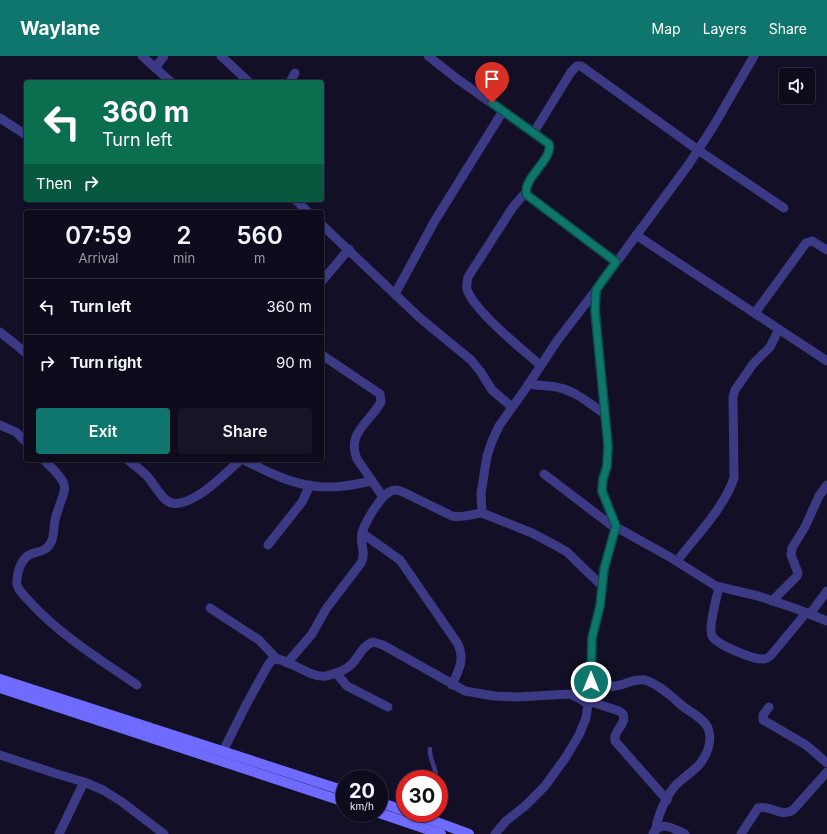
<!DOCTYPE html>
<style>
body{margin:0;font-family:Inter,sans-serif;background:#171425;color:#f1f3f6;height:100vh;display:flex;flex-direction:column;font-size:15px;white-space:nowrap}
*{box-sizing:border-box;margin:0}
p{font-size:13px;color:#9b9ba3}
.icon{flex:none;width:22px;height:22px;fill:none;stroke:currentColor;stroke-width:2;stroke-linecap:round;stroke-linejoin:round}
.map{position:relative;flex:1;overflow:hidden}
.details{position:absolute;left:24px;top:154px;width:300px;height:252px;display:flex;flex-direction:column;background:#0e0b1c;border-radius:4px;box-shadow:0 1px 3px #0004,0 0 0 1px #2e2b3b}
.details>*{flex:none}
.top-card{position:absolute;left:24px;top:24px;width:300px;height:122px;border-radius:4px;box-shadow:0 1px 3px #0004,0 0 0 1px #2e2b3b;background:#0b6e4f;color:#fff;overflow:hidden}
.tools{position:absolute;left:779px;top:12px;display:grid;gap:8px}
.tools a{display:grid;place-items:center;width:36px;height:36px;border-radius:4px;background:#0e0b1c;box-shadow:0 1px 3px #0004,0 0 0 1px #2e2b3b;font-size:20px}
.speed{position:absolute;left:336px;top:714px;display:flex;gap:8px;font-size:20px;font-weight:700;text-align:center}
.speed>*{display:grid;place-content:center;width:52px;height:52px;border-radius:50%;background:#0e0b1c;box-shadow:0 1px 3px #0004,0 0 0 1px #2e2b3b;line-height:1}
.speed small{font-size:10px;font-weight:400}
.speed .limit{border:6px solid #d22;background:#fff;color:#111}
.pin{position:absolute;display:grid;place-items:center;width:34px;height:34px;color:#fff;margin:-41px -17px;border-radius:50% 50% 50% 0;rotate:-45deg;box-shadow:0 0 4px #0007}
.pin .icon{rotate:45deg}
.me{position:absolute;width:44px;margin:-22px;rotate:0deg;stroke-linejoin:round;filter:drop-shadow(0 0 3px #0008)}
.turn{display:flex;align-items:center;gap:14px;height:84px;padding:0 12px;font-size:18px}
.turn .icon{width:52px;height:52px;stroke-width:2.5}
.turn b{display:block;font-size:28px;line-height:34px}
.then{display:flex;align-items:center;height:38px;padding:0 12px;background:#0003;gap:8px;font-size:15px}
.eta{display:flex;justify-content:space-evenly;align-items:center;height:68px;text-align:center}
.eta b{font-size:24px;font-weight:600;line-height:28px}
.cta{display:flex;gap:8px;margin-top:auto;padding:8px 12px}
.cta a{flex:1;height:46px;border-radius:4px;background:#0f766e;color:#fff;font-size:16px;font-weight:600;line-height:46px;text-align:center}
.cta a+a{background:#171425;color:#f1f3f6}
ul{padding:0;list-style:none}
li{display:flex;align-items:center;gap:12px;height:56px;padding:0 12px;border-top:1px solid #2e2b3b}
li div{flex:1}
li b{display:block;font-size:15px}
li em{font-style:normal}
header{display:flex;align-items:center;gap:24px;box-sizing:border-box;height:56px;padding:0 20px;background:#0f766e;color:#fff}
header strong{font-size:19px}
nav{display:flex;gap:22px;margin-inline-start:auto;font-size:14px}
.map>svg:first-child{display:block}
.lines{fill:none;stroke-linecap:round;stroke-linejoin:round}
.lane{stroke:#3d3a85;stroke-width:4.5}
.street{stroke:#3d3a85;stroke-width:9}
.secondary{stroke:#6f6bff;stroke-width:10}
.route-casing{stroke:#0a4d48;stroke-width:10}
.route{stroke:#0f766e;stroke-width:7}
</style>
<header>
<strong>Waylane</strong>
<nav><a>Map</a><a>Layers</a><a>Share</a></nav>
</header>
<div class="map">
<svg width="827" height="778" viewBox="0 0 827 778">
<rect width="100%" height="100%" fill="#130f26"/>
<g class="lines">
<!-- lane -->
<path class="lane" d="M430 693C429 704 437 712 436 723"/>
<!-- street -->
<g class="street">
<polyline points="142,0 171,26"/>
<polyline points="221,0 249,26"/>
<path d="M428 0 456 22 549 88C554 103 521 123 527 139L616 206"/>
<polyline points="155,12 164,0"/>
<polyline points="290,26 295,17"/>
<polyline points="0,62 26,79"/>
<polyline points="534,76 571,16 577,10 581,10 698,94 784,152"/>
<path d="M526 136 513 151 468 221C467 225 466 229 467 233 473 254 523 294 540 309"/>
<polyline points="296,144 308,156"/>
<polyline points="322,169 420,262 471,304 480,315 492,334 512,351"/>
<polyline points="636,179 827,305"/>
<polyline points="322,225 349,193"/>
<polyline points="395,238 434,166 503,55"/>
<polyline points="755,257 806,187 812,185 827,194"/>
<polyline points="0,276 26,297"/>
<path d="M322 299 380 338 381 346C370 366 346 377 357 403L383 441"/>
<path d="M529 328C539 330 550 329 560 332 577 336 591 349 605 358"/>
<polyline points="0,369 16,376 26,386"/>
<path d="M44 404C75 434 64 429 55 464 53 472 55 481 50 488 41 502 28 489 19 513 18 518 16 523 17 528 18 535 25 540 29 545 60 579 99 603 137 629"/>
<path d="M128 404C134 409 141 414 147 420 154 428 159 438 166 444 185 460 227 416 240 404"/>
<path d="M244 404C266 415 289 427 313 430 333 433 353 429 372 425"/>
<polyline points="544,418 615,472"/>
<polyline points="482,457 481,437 487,400 492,385 499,370 526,332 557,285 596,234"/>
<polyline points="616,471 602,435 603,423 607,410 608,389 595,255 596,234 689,108 713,71 754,0"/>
<path d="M362 477 400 504 458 588C465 605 459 613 452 629"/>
<polyline points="268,489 302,446 310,429"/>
<path d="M677 505C696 480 724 452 734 422L733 341 735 334 753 308 770 291 779 273"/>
<path d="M719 531C717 540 708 572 712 580 717 589 754 604 764 603 768 603 770 600 772 598L806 557"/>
<polyline points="772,545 797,520 798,517 791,499 792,492 805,471 819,440 827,429"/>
<polyline points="210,552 259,584 276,602"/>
<polyline points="810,558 827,535"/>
<path d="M287 607 312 578 326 553 361 507C367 496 359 488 362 477 365 466 381 439 391 435 395 433 399 434 403 436L452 460C464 462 471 458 482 457L532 477 553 488 567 496 602 530"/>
<polyline points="336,617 347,630 388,651"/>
<path d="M591 626C599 628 608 631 615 630 626 629 634 622 645 624 659 628 674 643 685 652 692 657 704 663 708 672 713 685 707 699 699 709 692 716 683 722 676 729 667 738 657 761 656 773"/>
<path d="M589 645 619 655 623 658C627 669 613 674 615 685L667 744"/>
<polyline points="769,651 763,659 763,664 806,689 827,707"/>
<path d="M223 695 246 649 268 609 273 603C287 601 308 622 326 620 335 618 346 614 352 608 359 600 363 589 373 586L383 589 465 635 494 640 517 641 570 638 580 643 589 649"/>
<polyline points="0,699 57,718 84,726 103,734 122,746 164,778"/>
<path d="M653 777C662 764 674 773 685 778"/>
<polyline points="59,778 84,726"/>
<polyline points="495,778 506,765 525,750 545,730 566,701 579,679 586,662 591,626 592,582 600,550 604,513 616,471 668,500 716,530 758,540 797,553 827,565"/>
<path d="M741 778 758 752C770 748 781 762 793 754L827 716"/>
</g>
<!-- secondary -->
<g class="secondary">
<polyline points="0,623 345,735"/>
<polyline points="0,632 345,746"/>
<polyline points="379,746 405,755"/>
<polyline points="379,757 441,778"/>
<polyline points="412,757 469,778"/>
</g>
</g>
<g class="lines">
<defs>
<path id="route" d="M492 47 549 88C554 103 521 123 527 139L616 206 596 234 595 255 608 389 607 410 603 423 602 435 616 470 604 513 600 550 592 582 591 626"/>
</defs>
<!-- route casing -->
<use href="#route" class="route-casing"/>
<!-- route -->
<use href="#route" class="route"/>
</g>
</svg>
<div class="tools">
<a><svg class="icon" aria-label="sound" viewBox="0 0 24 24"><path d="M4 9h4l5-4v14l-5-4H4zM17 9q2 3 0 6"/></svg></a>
</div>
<div class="speed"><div>20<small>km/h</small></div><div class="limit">30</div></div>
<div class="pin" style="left:492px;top:47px;background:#d93025"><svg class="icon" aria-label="arrive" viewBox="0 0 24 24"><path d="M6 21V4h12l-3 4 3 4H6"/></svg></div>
<svg class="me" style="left:591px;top:626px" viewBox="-20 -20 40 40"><circle r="17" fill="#0f766e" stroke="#fff" stroke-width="3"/><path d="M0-11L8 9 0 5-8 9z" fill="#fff"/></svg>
<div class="top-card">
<div class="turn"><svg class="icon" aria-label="left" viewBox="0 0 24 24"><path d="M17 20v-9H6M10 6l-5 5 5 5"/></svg><div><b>360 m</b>Turn left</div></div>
<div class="then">Then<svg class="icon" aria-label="right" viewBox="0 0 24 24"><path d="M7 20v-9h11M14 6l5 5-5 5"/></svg></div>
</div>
<section class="details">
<div class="eta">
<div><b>07:59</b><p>Arrival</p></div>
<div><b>2</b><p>min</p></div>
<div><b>560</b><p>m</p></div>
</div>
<ul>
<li><svg class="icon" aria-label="left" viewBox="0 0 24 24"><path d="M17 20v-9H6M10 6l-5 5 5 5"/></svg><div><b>Turn left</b></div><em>360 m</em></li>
<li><svg class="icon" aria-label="right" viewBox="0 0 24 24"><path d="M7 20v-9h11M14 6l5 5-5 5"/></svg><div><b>Turn right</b></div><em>90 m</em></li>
</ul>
<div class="cta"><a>Exit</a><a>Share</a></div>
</section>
</div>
